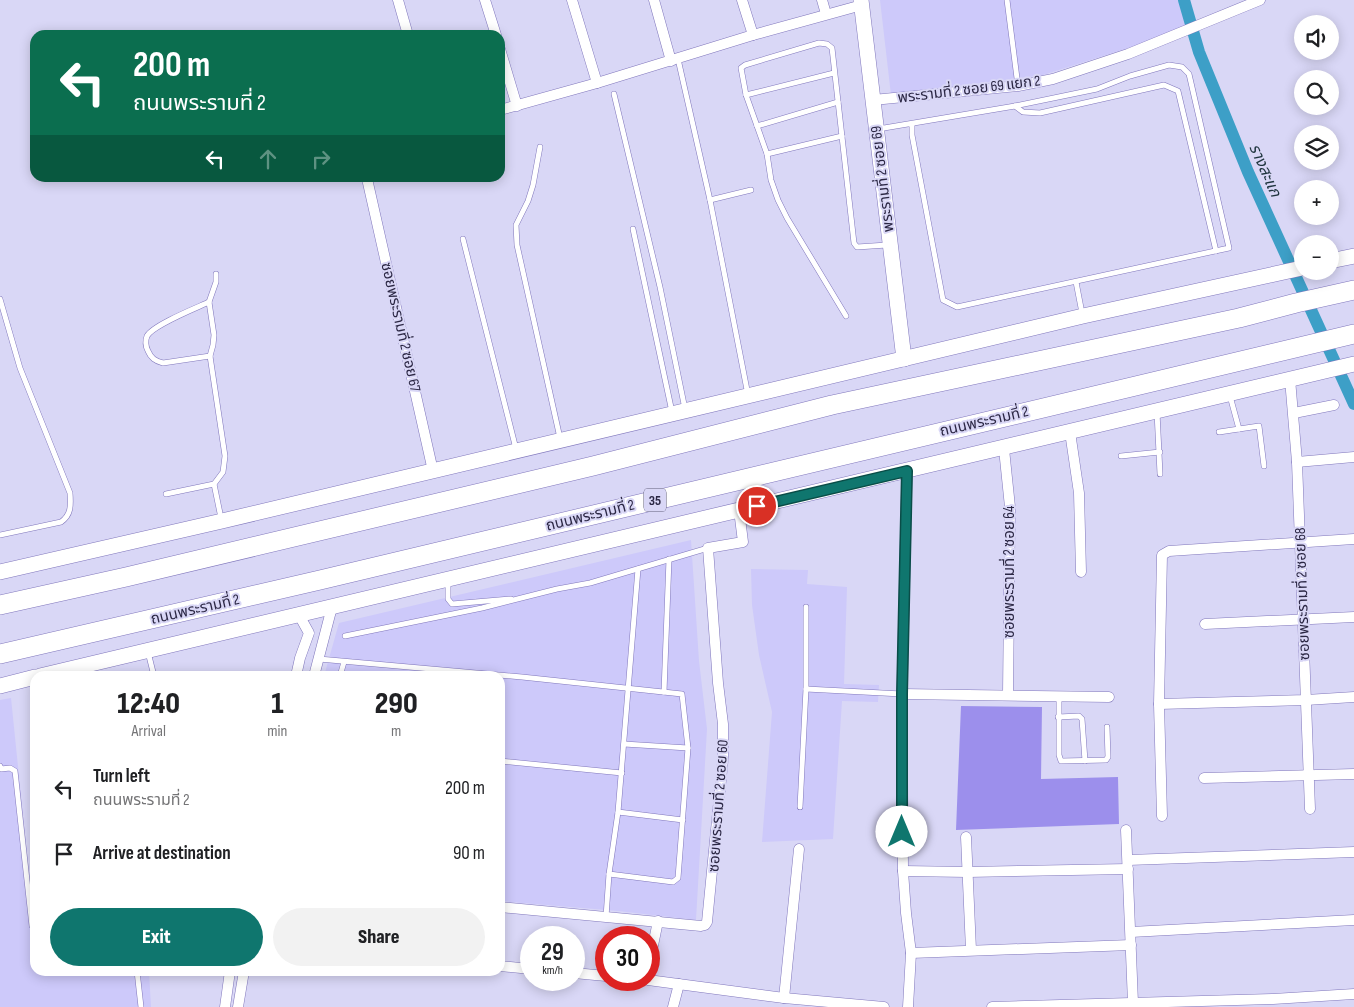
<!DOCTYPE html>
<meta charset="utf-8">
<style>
body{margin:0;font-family:"Sofia Sans Condensed","Noto Sans Thai",sans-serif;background:#f2f2f2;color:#202124;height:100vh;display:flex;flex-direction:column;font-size:19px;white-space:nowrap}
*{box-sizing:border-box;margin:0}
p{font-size:16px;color:#757577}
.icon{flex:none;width:28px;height:28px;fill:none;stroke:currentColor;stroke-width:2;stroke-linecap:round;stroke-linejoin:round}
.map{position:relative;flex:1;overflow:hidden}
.details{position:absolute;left:30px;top:671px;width:475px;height:305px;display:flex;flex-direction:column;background:#fff;border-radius:15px;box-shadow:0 2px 12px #0003}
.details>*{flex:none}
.guide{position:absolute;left:30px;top:30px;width:475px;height:152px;border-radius:15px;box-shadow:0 2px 12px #0003;background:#0b6e4f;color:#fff;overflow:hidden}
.tools{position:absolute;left:1294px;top:15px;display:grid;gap:10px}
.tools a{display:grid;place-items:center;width:45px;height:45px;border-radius:50%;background:#fff;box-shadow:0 2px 12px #0003;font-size:25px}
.speed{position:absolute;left:520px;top:926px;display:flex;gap:10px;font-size:25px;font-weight:700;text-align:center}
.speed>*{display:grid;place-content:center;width:65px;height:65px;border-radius:50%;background:#fff;box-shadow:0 2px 12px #0003;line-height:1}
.speed small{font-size:12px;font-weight:400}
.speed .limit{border:8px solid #d22;background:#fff;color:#111}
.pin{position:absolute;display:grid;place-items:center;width:42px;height:42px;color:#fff;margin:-21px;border:2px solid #fff;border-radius:50%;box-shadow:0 1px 5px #0007}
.me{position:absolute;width:55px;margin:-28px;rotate:0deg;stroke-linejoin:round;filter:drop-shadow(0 0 4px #0008)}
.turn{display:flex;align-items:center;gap:18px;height:105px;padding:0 20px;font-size:22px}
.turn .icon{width:65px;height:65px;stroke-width:2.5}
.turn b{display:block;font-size:35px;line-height:42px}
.lanes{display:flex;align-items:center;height:48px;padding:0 20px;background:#0003;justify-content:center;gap:25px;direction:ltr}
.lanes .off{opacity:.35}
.eta{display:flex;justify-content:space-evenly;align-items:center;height:85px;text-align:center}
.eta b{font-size:30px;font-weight:800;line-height:35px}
.primary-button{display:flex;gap:10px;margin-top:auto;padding:10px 20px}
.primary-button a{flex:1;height:58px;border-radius:30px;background:#0f766e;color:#fff;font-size:20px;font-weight:800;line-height:58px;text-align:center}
.primary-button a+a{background:#f2f2f2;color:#202124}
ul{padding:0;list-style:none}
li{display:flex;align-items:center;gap:15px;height:65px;padding:0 20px}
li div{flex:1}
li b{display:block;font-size:19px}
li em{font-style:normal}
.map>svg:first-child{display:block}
.built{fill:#cdc9fa}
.forest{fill:#9c8fec}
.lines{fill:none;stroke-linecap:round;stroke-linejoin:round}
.canal{stroke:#3d9fc7;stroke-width:12}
.lane-casing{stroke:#8077bc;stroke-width:6}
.street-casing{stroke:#8077bc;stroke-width:11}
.secondary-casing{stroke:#8077bc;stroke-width:16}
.highway-casing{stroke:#8077bc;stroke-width:20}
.lane{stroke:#fff;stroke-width:5}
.street{stroke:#fff;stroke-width:10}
.secondary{stroke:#fff;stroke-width:15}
.highway{stroke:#fff;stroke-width:19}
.route-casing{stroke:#0a4d48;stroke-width:12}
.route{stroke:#0f766e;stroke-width:9}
.labels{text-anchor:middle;stroke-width:4;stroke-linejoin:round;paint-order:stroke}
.shield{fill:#d9d7f6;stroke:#5f5c79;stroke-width:1}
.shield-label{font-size:14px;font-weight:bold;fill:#2b2744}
.street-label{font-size:15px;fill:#2b2744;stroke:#d9d7f6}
.water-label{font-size:16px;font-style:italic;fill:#1f343e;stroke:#d9d7f6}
</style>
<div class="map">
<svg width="1354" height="1007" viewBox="0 0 1354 1007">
<rect width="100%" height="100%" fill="#d9d7f6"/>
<!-- built -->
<g class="built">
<polygon points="880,0 1182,0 1191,28 1043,75 891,95"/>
<polygon points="691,540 699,661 707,729 696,920 618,911 500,901 500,676 324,676 339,623"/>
<polygon points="751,569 808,570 807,584 847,587 844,684 879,685 878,702 842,701 833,839 762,842 772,712 759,655 752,605"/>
<polygon points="11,698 32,903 35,903 35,971 149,971 151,1007 0,1007 0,700"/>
</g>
<!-- forest -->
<polygon class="forest" points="961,706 1042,707 1041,779 1118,777 1119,824 956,830"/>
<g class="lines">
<!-- canal -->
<polyline class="canal" points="1184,0 1199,52 1248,172 1354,404"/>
<defs>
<g id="lane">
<polyline points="1007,0 1018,86"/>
<polyline points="678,59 710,200 748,395"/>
<polyline points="614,94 660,287 685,409"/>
<polyline points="746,95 834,73"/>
<polyline points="1015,106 1023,112 1040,113 1164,85 1178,91 1216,251"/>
<polyline points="757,126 838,102"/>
<polyline points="878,129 1015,106 1097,89 1130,76 1169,65 1182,67 1189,74 1229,248 957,307 943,300 912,135 912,125"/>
<polyline points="540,147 533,185 528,201 516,225 517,245 560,438"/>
<polyline points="767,154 842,136"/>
<polyline points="710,200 751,190"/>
<polyline points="633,229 672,412"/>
<polyline points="463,239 516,449"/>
<polyline points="216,274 216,282 209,302 214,335 213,345 210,356 225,456 223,472 214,484 221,518"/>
<polyline points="1076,282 1082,313"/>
<path d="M0 299 20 368 70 493C71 506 71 515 61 522L0 535"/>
<path d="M209 302C196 308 153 325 147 336 145 341 146 347 148 351 151 358 155 361 163 363L210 356"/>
<polyline points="846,316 787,218 778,200 771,180 767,154 746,95 741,68 745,65 819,43 827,44 832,48 854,243 857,247 887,245"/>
<polyline points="1230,396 1239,429"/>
<polyline points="1157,412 1160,474"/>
<polyline points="1219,432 1259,426 1264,466"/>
<polyline points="1121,456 1160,452"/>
<polyline points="166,494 214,484"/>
<polyline points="448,582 448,599 452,604 511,599"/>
<polyline points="345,636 482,608 557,589 590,583 708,548"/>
<polyline points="148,652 154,676"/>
<polyline points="319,659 522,677 682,694 688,748 678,878 673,882 609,874"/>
<polyline points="340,676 344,662"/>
<polyline points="806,689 902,694"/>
<polyline points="664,692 669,559"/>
<polyline points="1059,697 1059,755 1061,761 1106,760 1108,757 1107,727"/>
<polyline points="1058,717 1079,716 1082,719 1085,761"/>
<polyline points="624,744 688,748"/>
<polyline points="500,761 622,773"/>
<polyline points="0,766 1,769 10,768 15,771 32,926 35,928"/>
<polyline points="800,807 806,689 806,607"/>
<polyline points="618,812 683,820"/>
<polyline points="606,917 609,874 618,812 638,569"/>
<polyline points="137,971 141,1007"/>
</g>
<g id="street">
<polyline points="398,0 408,35"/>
<polyline points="485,0 496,35"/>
<polyline points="572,0 597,83"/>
<polyline points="654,0 671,61"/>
<polyline points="742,0 753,35"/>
<polyline points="822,0 826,14"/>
<polyline points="500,49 517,106"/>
<polyline points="873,100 1018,86 1053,79 1128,54 1260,0"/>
<polyline points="500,110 597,83 753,35 862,5"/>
<polyline points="368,183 433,471"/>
<polyline points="1290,379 1297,462 1310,809"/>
<polyline points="1294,413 1334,405"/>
<polyline points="1070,432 1079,493 1081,572"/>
<polyline points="1004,449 1010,507 1008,695"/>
<polyline points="1297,462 1354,457"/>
<polyline points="907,471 902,694 903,871 906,913 911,953 908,1007"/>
<polyline points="1205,624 1354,617"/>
<polyline points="296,676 300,658 309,633 299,615"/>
<polyline points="314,676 332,607"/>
<polyline points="902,694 1109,697"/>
<polyline points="1159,704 1306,700 1354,697"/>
<polyline points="1204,778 1354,774"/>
<polyline points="1162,816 1159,704 1162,555 1169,551 1354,539"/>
<polyline points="1126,830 1133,1003"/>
<polyline points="966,837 971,950"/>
<polyline points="1128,860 1354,852"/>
<polyline points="903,871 968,872 1128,869"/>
<polyline points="500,907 701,926 705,925 707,922 723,759 723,724 718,683 708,548 743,542 739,510"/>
<polyline points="1131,932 1354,920"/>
<polyline points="911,953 1131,945"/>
<polyline points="649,965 658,921"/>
<polyline points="500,966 531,969"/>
<polyline points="574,973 606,976"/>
<polyline points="648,980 784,998 884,1007"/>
<polyline points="784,998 799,849"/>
<polyline points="225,1007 230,971"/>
<polyline points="238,1007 244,971"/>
<polyline points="673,1007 679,984"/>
<polyline points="992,1007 1273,999 1354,994"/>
</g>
<g id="secondary">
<polyline points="861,0 904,359"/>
<polyline points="1330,261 1354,256"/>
<polyline points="0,572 222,521 1083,316 1302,268"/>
<path d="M40 676C478 573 916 469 1354 364"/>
<polyline points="0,686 35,677"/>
</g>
<g id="highway">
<polyline points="0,605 126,577 593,466 832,405 1239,318 1296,303 1354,290"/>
<polyline points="0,654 320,580 1354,334"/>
</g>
</defs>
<!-- lane casing -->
<use href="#lane" class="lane-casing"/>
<!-- street casing -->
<use href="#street" class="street-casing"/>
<!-- secondary casing -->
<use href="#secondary" class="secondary-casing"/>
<!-- highway casing -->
<use href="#highway" class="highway-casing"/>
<!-- lane -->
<use href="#lane" class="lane"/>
<!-- street -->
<use href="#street" class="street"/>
<!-- secondary -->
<use href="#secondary" class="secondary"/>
<!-- highway -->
<use href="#highway" class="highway"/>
</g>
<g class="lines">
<defs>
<polyline id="route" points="757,506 907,471 902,694 902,832"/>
</defs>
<!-- route casing -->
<use href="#route" class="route-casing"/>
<!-- route -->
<use href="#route" class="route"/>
</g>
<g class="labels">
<!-- shield labels -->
<rect class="shield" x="644" y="488.5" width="22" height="23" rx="4"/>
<g class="shield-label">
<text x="655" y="505">35</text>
</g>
<!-- street labels -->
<g class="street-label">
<text transform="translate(969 89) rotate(-7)" y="5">พระรามที่ 2 ซอย 69 แยก 2</text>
<text transform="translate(882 179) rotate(-97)" y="5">พระรามที่ 2 ซอย 69</text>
<text transform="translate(401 327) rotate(77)" y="5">ซอยพระรามที่ 2 ซอย 67</text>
<text transform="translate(984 421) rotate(-13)" y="5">ถนนพระรามที่ 2</text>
<text transform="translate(590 515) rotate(-14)" y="5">ถนนพระรามที่ 2</text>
<text transform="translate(1009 572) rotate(-90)" y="5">ซอยพระรามที่ 2 ซอย 64</text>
<text transform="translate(1302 594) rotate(-92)" y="5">ซอยพระรามที่ 2 ซอย 68</text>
<text transform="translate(195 609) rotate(-13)" y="5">ถนนพระรามที่ 2</text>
<text transform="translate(718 806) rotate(-86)" y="5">ซอยพระรามที่ 2 ซอย 60</text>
</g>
<!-- water labels -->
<g class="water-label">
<text transform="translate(1266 170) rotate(66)" y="6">รางสะแก</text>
</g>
</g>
</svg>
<div class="tools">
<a><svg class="icon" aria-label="sound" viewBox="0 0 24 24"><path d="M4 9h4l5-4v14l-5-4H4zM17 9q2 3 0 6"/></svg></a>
<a><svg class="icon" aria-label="search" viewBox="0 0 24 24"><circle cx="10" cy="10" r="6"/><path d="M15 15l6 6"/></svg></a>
<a><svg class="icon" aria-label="layers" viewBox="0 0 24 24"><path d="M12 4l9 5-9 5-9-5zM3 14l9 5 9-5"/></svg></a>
<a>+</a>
<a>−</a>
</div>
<div class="speed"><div>29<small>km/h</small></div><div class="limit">30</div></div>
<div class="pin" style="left:757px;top:506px;background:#d93025"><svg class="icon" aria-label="arrive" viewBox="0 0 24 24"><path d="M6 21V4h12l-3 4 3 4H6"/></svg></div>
<svg class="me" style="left:902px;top:832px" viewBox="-20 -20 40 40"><circle r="19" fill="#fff"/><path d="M0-13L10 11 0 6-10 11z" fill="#0f766e"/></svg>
<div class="guide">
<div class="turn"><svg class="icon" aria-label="left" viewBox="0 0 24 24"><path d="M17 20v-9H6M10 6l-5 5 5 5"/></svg><div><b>200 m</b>ถนนพระรามที่ 2</div></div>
<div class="lanes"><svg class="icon" aria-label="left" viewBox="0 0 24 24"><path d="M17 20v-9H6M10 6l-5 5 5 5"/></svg><svg class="icon off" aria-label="ahead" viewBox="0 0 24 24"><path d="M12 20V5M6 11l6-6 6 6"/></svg><svg class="icon off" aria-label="right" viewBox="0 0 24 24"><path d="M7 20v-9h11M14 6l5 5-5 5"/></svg></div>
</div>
<section class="details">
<div class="eta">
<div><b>12:40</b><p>Arrival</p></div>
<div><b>1</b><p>min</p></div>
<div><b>290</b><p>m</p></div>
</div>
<ul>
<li><svg class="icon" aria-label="left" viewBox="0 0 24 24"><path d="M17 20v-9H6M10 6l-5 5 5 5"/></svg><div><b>Turn left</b><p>ถนนพระรามที่ 2</p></div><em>200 m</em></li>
<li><svg class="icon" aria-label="arrive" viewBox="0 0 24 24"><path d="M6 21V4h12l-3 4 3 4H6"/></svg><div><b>Arrive at destination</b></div><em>90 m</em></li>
</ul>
<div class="primary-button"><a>Exit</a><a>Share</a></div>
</section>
</div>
